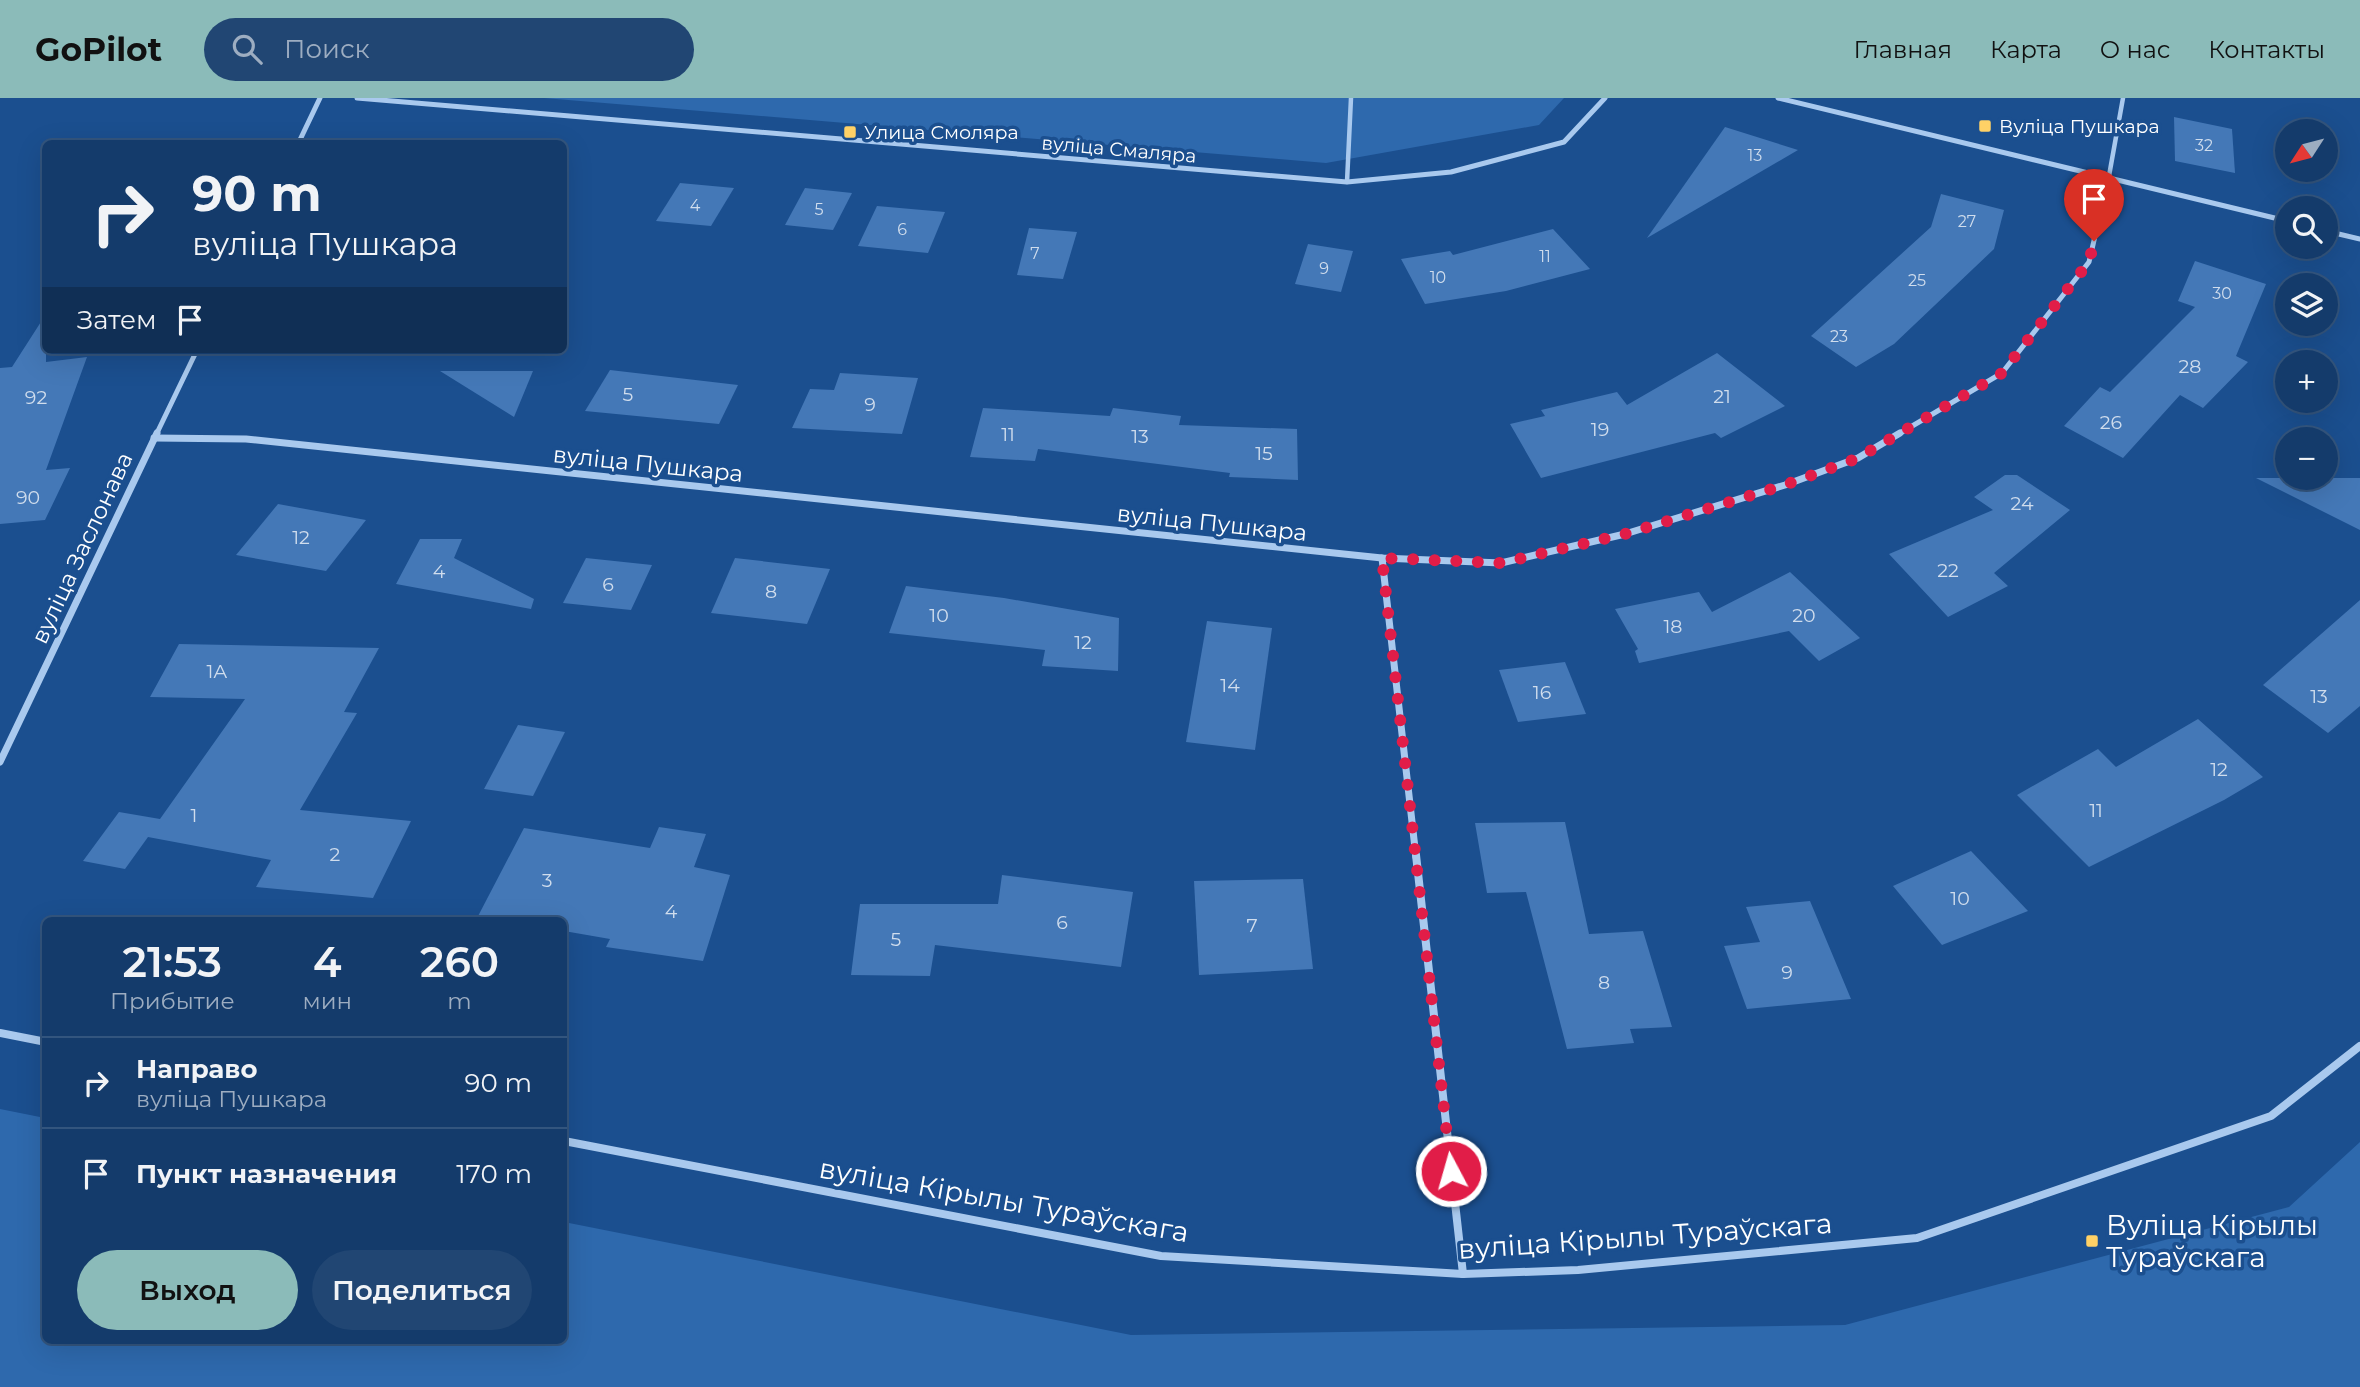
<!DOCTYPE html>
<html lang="ru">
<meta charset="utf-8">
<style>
body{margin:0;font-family:Montserrat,sans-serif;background:#214673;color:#f1f3f6;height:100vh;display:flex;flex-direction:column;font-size:26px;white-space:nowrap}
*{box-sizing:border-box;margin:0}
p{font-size:23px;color:#9dadc1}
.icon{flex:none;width:38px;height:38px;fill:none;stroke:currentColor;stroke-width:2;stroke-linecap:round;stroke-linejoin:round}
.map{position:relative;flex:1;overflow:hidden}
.panel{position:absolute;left:42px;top:819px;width:525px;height:427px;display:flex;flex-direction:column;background:#143b6b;border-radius:10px;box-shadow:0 7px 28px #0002,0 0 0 2px #33557e}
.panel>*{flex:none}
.top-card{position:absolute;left:42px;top:42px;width:525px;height:214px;border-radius:10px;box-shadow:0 7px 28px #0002,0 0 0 2px #33557e;background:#143b6b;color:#f1f3f6;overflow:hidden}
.needle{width:46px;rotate:234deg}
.fabs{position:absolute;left:2275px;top:21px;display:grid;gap:14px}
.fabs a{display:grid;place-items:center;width:63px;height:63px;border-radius:50%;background:#143b6b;box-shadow:0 7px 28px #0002,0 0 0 2px #33557e;font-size:35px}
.pin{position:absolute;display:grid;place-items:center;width:60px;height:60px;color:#fff;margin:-72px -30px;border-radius:50% 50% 50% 0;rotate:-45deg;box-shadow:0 0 7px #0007}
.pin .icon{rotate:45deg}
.me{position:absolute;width:77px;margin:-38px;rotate:354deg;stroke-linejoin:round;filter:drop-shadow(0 0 5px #0008)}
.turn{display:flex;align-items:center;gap:24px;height:147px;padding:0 35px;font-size:32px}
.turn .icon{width:91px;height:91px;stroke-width:2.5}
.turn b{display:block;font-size:49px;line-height:60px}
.then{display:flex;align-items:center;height:66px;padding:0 35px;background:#0003;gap:14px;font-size:26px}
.eta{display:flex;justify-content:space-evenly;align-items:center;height:119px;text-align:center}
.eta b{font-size:42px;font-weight:600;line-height:49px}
.primary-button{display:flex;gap:14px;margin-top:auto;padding:14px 35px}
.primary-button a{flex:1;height:80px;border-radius:42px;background:#8bbbb9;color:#111;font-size:28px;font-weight:600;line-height:80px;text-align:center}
.primary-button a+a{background:#214673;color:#f1f3f6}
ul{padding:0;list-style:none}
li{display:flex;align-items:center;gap:21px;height:91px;padding:0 35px;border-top:2px solid #33557e}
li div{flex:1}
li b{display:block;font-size:26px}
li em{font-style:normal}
header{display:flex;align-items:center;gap:42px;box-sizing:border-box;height:98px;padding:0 35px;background:#8bbbb9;color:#111}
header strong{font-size:33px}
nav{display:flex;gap:38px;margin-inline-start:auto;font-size:24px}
.search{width:490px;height:63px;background:#214673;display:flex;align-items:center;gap:18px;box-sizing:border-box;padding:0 24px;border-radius:38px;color:#9dadc1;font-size:26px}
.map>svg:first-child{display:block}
.green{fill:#2e69ad}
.building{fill:#4478b7}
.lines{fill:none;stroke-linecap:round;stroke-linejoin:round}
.lane{stroke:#a9c9ee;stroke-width:4.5}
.street-far2{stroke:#a9c9ee;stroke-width:5}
.street-far1{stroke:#a9c9ee;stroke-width:7}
.street{stroke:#a9c9ee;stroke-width:8}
.route{stroke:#e11d48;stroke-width:12;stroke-dasharray:0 21.6}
.poi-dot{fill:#ffd166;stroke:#1b4f8f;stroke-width:2.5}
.labels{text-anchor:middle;stroke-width:7;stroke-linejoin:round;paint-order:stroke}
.far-number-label{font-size:16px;fill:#d0dded}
.far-poi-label{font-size:19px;fill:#fff;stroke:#1b4f8f;text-anchor:start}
.far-street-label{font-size:19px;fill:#fff;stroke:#1b4f8f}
.number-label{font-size:19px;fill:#d0dded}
.street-label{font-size:23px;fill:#fff;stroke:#1b4f8f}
.near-street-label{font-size:28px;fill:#fff;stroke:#1b4f8f}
.near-poi-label{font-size:28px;fill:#fff;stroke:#1b4f8f;text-anchor:start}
</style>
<header>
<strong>GoPilot</strong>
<div class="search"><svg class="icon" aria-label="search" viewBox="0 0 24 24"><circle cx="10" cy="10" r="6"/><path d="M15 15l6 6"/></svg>Поиск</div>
<nav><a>Главная</a><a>Карта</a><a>О нас</a><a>Контакты</a></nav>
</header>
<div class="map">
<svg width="2360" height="1289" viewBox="0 0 2360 1289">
<rect width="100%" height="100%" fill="#1b4f8f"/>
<!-- green -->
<g class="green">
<polygon points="544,0 1564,0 1539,27 1326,65"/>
<polygon points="0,1011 45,1020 46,1242 564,1242 564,1124 1131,1237 1845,1227 2289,1109 2360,1044 2360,1289 0,1289"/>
</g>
<!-- building -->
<g class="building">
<polygon points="2174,19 2232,31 2235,75 2175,63"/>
<polygon points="1725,29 1798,52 1647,140"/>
<polygon points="680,85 734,90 711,128 656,123"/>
<polygon points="805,90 852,95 833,132 785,127"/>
<polygon points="1941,96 2004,112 1994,151 1894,246 1856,269 1811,238 1931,129"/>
<polygon points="877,108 945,114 928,155 858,148"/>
<polygon points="1029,130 1077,134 1063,181 1017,177"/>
<polygon points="1553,131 1590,171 1506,193 1425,206 1401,161 1450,153 1453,157"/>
<polygon points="1308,146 1353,153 1341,194 1295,186"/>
<polygon points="2195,163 2266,186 2236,258 2248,264 2203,310 2180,297 2123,360 2064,328 2100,289 2110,294 2195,209 2178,203"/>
<polygon points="46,216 46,264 87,259 46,372 70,370 45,422 0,426 0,270 12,269"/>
<polygon points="1717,255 1785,308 1721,340 1715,335 1541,380 1510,326 1545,318 1541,312 1617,294 1627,307"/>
<polygon points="610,272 738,287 719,326 585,313"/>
<polygon points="440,273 533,273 514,319"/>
<polygon points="840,275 918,280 902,336 792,330 810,291 834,292"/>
<polygon points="983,310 1110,318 1113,310 1181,318 1179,327 1297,331 1298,382 1229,379 1230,375 1038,351 1035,363 970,359"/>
<polygon points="2005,377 2017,377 2070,412 1994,475 2008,488 1948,519 1889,456 1993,412 1974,399"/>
<polygon points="2256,380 2360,380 2360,432"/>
<polygon points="278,406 366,422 326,473 236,457"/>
<polygon points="420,441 462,441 454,460 534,501 531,511 396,486"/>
<polygon points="586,460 652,467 631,512 563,505"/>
<polygon points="735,460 830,471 807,526 711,515"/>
<polygon points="1790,474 1860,540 1819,563 1789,533 1639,565 1635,553 1638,551 1615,511 1699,494 1712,514"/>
<polygon points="906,488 1004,500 1119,520 1118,573 1042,568 1045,552 889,535"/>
<polygon points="2360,502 2360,608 2328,635 2263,587"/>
<polygon points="1207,523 1272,530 1255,652 1186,644"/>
<polygon points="179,546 379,550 344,614 357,615 300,712 411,723 373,800 256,789 271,762 148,739 125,771 83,763 119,714 160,721 245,601 150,599"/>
<polygon points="1565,564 1586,616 1518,624 1499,572"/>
<polygon points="2198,621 2263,679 2224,702 2089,769 2017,697 2098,651 2116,669"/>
<polygon points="518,627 565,634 533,698 484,691"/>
<polygon points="1565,724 1589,836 1643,833 1672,929 1630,931 1634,945 1567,951 1526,794 1487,795 1475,725"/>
<polygon points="659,729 706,736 694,769 730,777 703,863 606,849 610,841 564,833 564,822 476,822 524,730 650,750"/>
<polygon points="1971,753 2028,813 1942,847 1893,788"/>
<polygon points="1002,777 1133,794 1121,869 935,847 930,878 851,877 860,806 998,806"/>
<polygon points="1303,781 1313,871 1199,877 1194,783"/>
<polygon points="1810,803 1851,901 1747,911 1724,848 1760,844 1746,809"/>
</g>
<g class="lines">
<!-- lane -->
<g class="lane">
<polyline points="2109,78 2123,0"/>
<polyline points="1347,84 1351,0"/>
</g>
<!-- street-far2 -->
<g class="street-far2">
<polyline points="357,0 1347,84 1451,74 1564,44 1605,0"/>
<polyline points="1778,0 2287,123"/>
<polyline points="298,46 320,0"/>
<polyline points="2326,133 2360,141"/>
<polyline points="156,337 197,252"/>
<polyline points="1897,337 2002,275 2089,164 2109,78"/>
</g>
<!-- street-far1 -->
<g class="street-far1">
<polyline points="154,340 246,341 1382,460 1501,465 1625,436 1785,387 1858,360 1900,335"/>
<polyline points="1382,460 1416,759"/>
<polyline points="0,664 157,335"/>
</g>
<!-- street -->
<g class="street">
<polyline points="1416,757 1463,1176"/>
<polyline points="0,935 46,944"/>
<polyline points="564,1043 1161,1158 1463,1176 1578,1172 1917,1140 2271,1018 2360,948"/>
</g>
</g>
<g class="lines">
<!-- route -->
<polyline class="route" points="1451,1073 1382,460 1501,465 1625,436 1785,387 1858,360 2002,275 2089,164 2094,143"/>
</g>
<!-- markers -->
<g class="poi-dot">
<rect x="1978" y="21" width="14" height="14" rx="3.5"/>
<rect x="843" y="27" width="14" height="14" rx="3.5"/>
<rect x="2085" y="1136" width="14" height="14" rx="3.5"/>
</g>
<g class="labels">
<!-- far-number labels -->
<g class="far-number-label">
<text x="2204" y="53">32</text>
<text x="1755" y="63">13</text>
<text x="695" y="113">4</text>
<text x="819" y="117">5</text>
<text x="1967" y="129">27</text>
<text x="902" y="137">6</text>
<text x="1035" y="161">7</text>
<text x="1545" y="164">11</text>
<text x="1324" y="176">9</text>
<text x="1438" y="185">10</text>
<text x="1917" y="188">25</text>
<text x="2222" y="201">30</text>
<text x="1839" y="244">23</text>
</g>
<!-- far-poi labels -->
<g class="far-poi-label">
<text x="1999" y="35">Вуліца Пушкара</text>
<text x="864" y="41">Улица Смоляра</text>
</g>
<!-- far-street labels -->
<g class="far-street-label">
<text transform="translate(1119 51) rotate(5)" y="7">вуліца Смаляра</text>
</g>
<!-- number labels -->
<g class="number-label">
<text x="2190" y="275">28</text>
<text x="628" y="303">5</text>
<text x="1722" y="305">21</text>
<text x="36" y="306">92</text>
<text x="870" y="313">9</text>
<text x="2111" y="331">26</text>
<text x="1600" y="338">19</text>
<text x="1008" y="343">11</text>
<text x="1140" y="345">13</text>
<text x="1264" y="362">15</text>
<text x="28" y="406">90</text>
<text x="2022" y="412">24</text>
<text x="301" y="446">12</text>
<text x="1948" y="479">22</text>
<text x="439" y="480">4</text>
<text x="608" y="493">6</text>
<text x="771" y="500">8</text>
<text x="939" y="524">10</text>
<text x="1804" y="524">20</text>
<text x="1673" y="535">18</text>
<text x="1083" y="551">12</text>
<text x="217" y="580">1А</text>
<text x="1230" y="594">14</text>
<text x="1542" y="601">16</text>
<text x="2319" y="605">13</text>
<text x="2219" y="678">12</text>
<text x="2096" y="719">11</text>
<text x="194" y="724">1</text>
<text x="335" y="763">2</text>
<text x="547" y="789">3</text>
<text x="1960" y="807">10</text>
<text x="671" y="820">4</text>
<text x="1062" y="831">6</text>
<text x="1252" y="834">7</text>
<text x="896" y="848">5</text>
<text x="1787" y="881">9</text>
<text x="1604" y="891">8</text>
</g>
<!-- street labels -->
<g class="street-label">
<text transform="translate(648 366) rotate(6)" y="8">вуліца Пушкара</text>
<text transform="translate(1212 425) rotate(6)" y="8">вуліца Пушкара</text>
<text transform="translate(82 450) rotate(-65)" y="8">вуліца Заслонава</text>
</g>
<!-- near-street labels -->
<g class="near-street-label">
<text transform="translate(1004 1102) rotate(10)" y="10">вуліца Кірылы Тураўскага</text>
<text transform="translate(1645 1138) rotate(-4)" y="10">вуліца Кірылы Тураўскага</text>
</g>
<!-- near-poi labels -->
<g class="near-poi-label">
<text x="2106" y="1137">Вуліца Кірылы<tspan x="2106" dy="32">Тураўскага</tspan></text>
</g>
</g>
</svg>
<div class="fabs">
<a><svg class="needle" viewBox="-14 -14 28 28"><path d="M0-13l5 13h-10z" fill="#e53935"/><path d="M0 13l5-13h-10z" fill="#9dadc1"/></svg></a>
<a><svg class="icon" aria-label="search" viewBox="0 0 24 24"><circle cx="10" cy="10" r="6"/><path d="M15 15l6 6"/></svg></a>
<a><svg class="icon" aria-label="layers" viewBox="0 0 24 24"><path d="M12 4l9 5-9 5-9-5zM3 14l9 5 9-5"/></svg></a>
<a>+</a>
<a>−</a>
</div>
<div class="pin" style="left:2094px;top:143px;background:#d93025"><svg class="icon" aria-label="arrive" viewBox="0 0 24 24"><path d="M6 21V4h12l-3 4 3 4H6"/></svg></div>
<svg class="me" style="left:1451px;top:1073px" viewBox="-20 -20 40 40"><circle r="17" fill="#e11d48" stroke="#fff" stroke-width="3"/><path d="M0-11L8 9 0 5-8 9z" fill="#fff"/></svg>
<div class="top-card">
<div class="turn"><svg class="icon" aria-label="right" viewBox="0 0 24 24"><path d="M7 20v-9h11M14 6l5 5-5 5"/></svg><div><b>90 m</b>вуліца Пушкара</div></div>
<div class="then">Затем<svg class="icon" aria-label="arrive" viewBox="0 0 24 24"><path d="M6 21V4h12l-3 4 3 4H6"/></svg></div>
</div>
<section class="panel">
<div class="eta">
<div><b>21:53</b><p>Прибытие</p></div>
<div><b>4</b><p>мин</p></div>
<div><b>260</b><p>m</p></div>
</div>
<ul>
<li><svg class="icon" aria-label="right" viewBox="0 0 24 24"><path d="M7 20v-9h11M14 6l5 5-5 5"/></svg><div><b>Направо</b><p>вуліца Пушкара</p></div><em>90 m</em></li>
<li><svg class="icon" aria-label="arrive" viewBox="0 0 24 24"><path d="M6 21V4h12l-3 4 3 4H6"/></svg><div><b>Пункт назначения</b></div><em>170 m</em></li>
</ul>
<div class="primary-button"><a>Выход</a><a>Поделиться</a></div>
</section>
</div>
